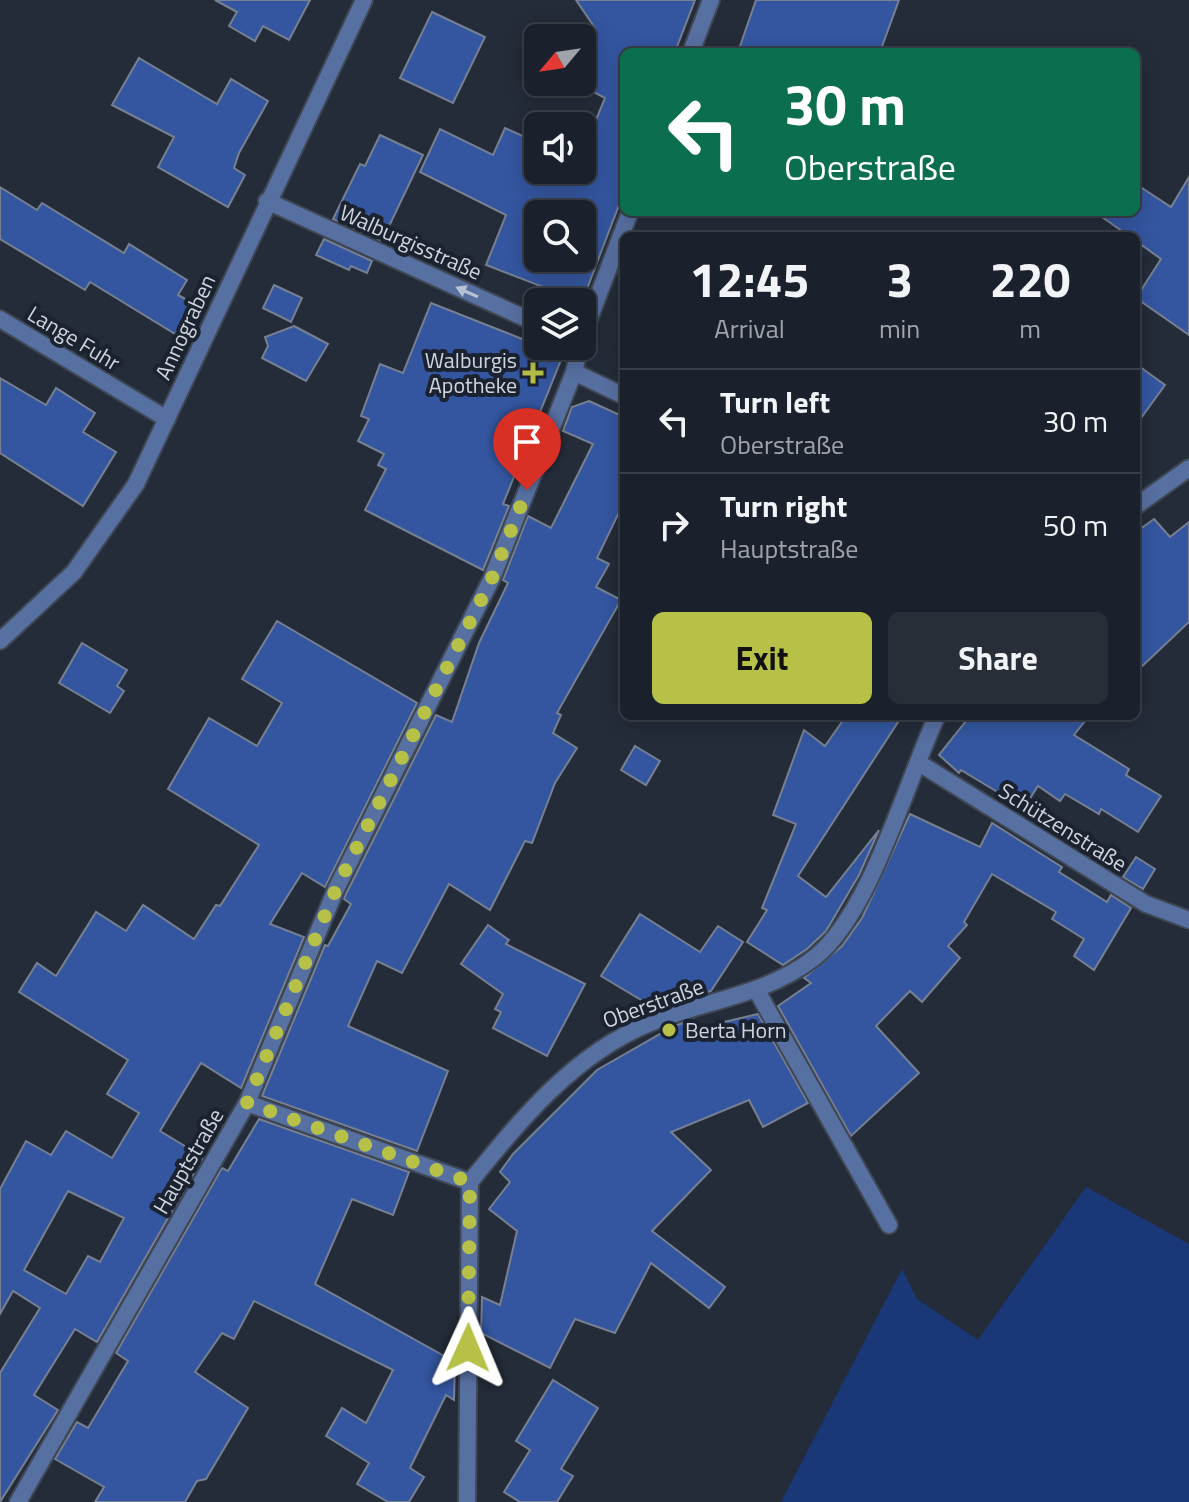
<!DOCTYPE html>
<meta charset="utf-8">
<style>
body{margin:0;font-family:"Titillium Web",sans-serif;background:#282e38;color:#f1f3f6;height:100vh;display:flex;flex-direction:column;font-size:30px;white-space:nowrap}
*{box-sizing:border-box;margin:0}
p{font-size:26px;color:#a0a3a9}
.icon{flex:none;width:44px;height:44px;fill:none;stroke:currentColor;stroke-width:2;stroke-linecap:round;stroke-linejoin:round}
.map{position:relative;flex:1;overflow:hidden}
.panel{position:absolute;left:620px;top:232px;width:520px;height:488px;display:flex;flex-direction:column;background:#1b212c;border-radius:12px;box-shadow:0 4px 20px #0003,0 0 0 2px #393e48}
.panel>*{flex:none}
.hud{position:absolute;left:620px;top:48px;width:520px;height:168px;border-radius:12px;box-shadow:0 4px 20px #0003,0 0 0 2px #393e48;background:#0b6e4f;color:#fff;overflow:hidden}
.needle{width:52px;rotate:241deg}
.tools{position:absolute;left:524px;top:24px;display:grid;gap:16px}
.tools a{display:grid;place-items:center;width:72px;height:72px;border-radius:12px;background:#1b212c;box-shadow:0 4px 20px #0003,0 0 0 2px #393e48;font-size:40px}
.pin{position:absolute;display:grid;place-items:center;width:68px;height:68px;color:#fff;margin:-82px -34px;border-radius:50% 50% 50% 0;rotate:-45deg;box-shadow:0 0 8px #0007}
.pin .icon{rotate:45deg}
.me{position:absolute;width:88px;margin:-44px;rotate:1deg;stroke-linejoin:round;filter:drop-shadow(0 0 6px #0008)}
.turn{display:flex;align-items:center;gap:28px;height:168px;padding:0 32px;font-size:36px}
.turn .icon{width:104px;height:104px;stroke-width:2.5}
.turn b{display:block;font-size:56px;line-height:68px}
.eta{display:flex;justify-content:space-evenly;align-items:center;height:136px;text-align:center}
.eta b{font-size:48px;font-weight:700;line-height:56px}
.cta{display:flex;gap:16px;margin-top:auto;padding:16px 32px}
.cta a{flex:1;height:92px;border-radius:12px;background:#b7c147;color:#111;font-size:32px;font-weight:700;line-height:92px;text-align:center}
.cta a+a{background:#282e38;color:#f1f3f6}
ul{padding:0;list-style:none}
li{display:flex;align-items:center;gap:24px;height:104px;padding:0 32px;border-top:2px solid #393e48}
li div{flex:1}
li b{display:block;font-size:30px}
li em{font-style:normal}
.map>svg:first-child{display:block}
.green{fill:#1a3777}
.building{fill:#3456a0;stroke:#768091;stroke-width:2;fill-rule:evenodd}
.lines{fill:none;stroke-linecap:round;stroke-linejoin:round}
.lane-casing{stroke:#404754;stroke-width:20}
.street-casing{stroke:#404754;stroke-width:20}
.lane{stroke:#5770a2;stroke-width:16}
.street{stroke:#5770a2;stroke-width:16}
.oneway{fill:#b8c1d3}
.route{stroke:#b7c147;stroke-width:14;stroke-dasharray:0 25.2}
.poi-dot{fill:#b7c147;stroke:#1b2230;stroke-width:3}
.labels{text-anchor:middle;stroke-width:8;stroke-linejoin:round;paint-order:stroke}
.street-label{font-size:22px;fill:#d0d5df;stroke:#1b2230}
.poi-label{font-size:22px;fill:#d0d5df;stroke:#1b2230;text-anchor:end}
</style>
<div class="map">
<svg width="1189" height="1502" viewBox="0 0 1189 1502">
<rect width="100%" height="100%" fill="#242c3a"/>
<!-- green -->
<polygon class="green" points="1086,1187 1189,1244 1189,1502 781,1502 902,1269 917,1299 978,1340"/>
<!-- building -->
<g class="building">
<polygon points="215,0 310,0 289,40 263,26 255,41 229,26 237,12"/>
<path d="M576 0H695L675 52H624V192L582 302 486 265 506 215 420 172 440 129 493 155 505 128 538 143V170H582V154L605 98 582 86V56L595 28ZM538 214H582V258H538Z"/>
<polygon points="756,0 899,0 880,52 738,52"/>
<polygon points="432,12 485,37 453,103 400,78"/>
<polygon points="139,58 217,104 231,79 268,101 239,153 234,168 245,175 228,207 158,167 174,137 112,105"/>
<polygon points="380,135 423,155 382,241 333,219 360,164 365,166"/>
<polygon points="1189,177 1189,335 1136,298 1161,259 1136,241 1136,236 1129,236 1095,212 1136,212 1136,184 1171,207"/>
<polygon points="0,187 37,210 42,203 124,253 129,244 187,280 178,295 200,307 185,340 90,282 85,290 0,239"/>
<polygon points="324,239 372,261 367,273 351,266 349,270 316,255"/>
<polygon points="274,285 302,298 291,322 263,308"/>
<polygon points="431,303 563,355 503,504 509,506 483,570 365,510 386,469 378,465 384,454 358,441 369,419 361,416 380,364 403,373"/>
<polygon points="294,326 328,344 306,381 262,358 268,346 265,337"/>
<polygon points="1136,364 1165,385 1136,425"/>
<polygon points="0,378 46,405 56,388 95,413 83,432 116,452 83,506 0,453"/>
<polygon points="589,401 624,417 624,502 597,558 609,564 596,587 621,600 557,713 561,715 553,733 577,748 555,783 532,843 525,841 490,910 449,884 402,973 377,961 348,1026 448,1071 417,1151 262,1096 325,945 328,946 351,904 344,899 346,894 436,715 452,722 479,643 508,583 503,580 528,516 551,528 593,444 563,431 572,407"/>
<polygon points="1154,519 1170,537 1189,522 1189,622 1136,672 1136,532"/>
<path d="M277 621 417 703 325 887 302 873 270 924 304 937 241 1088 201 1063 160 1131 203 1157 97 1342 75 1329 34 1395 58 1410 0 1502V1373L40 1308 13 1291 0 1314V1189L26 1141 51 1155 66 1131 112 1158 139 1113 107 1094 128 1060 19 992 37 963 56 976 96 912 126 931 143 905 194 939 216 905 220 906 259 845 168 789 209 718 257 746 282 703 242 679ZM68 1191 124 1218 100 1262 88 1256 66 1294 24 1270Z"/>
<polygon points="82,643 127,670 117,686 124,691 110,713 59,683"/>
<polygon points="846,716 902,716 798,876 826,897 879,830 859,875 826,931 807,949 783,965 747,942 767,910 762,908 796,824 773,815 804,730 825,746"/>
<polygon points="970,716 1089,716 1074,735 1129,769 1126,775 1161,796 1138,832 1101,809 1099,814 1065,794 1060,801 1038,786 1024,808 961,770 959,773 939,755"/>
<polygon points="635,746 660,761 646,785 621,770"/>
<polygon points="910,814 980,847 992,823 1062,867 1059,872 1107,902 1111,895 1131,908 1094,970 1074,956 1084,939 1052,919 1056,912 992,874 964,922 967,925 948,946 960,958 922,1002 910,991 876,1026 919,1073 851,1136 778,1006 811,983 804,978 842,946 862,918"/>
<polygon points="1136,857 1155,869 1143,889 1123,877"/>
<polygon points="640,914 700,952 718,926 743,942 711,991 656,1009 601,976"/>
<polygon points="488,925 509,940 506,944 585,984 547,1056 493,1028 501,1012 495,1009 503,994 461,964"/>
<polygon points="758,1014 808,1103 763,1127 749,1100 671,1132 711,1170 652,1231 725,1287 709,1308 651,1263 615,1333 575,1319 550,1368 481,1333 482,1297 500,1305 517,1231 489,1209 510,1182 500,1172 513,1154 597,1070 674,1026 693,1020 686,1031"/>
<polygon points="259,1119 409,1172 393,1215 352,1199 315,1284 455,1362 454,1400 446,1395 410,1468 424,1477 409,1502 388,1502 357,1484 369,1463 326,1436 342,1408 366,1423 393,1370 254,1301 234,1339 222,1333 195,1372 248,1408 206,1479 197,1481 185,1502 95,1502 104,1487 55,1459 77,1422 88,1428 128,1361 116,1353 222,1168 228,1171"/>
<polygon points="553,1380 598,1408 561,1469 573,1476 557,1502 520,1502 504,1492 530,1450 516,1441"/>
</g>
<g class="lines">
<defs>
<polyline id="lane" points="757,991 889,1225"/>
<g id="street">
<polyline points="691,52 711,0"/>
<polyline points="267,201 538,324"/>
<polyline points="0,319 167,419"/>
<polyline points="582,338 630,212"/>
<polyline points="574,372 624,396"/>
<polyline points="1136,506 1189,468"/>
<polyline points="0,641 74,572 136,484 364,0"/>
<polyline points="919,763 1146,904 1189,920"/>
<polyline points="247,1103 470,1182"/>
<path d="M470 1182C521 1119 574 1054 650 1023 705 1000 765 996 814 958 870 915 906 782 937 716"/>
<polyline points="18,1502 247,1103 336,889 492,578 574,372 580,346"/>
<polyline points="467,1502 470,1182"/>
</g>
</defs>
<!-- lane casing -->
<use href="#lane" class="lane-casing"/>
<!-- street casing -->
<use href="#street" class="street-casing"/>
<!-- lane -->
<use href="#lane" class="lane"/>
<!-- street -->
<use href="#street" class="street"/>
</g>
<!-- one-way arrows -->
<defs><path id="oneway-solid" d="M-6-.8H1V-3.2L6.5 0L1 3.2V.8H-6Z" transform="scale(2)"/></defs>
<use class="oneway" href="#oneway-solid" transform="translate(467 292) rotate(-156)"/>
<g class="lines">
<!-- route -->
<polyline class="route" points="468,1348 470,1182 247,1103 336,889 492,578 527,490"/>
</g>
<!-- markers -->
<g class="poi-dot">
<path d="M529 361h8v8h8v8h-8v8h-8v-8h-8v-8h8z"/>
<circle cx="669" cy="1030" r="8"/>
</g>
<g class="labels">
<!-- street labels -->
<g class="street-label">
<text transform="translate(411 242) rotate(24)" y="8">Walburgisstraße</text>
<text transform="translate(185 327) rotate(-65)" y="8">Annograben</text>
<text transform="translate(74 338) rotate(31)" y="8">Lange Fuhr</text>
<text transform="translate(1063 827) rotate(32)" y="8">Schützenstraße</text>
<text transform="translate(653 1003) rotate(-20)" y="8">Oberstraße</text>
<text transform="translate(188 1161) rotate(-60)" y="8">Hauptstraße</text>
</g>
<!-- poi labels -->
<g class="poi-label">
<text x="517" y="368">Walburgis<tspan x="517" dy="25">Apotheke</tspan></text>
<text x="685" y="1038" text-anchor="start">Berta Horn</text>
</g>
</g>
</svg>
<div class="tools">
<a><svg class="needle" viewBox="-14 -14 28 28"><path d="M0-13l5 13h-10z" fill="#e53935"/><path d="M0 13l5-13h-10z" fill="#a0a3a9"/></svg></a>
<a><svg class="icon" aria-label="sound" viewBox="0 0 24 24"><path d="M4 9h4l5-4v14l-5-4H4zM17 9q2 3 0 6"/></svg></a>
<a><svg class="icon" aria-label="search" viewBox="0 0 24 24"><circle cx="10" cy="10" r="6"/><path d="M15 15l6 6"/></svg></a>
<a><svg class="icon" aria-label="layers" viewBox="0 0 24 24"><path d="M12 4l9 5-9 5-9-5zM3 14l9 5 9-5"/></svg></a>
</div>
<div class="pin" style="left:527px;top:490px;background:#d93025"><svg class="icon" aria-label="arrive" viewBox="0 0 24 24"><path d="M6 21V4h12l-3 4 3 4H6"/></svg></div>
<svg class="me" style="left:468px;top:1348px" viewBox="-20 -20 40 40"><path d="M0-17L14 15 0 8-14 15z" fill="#b7c147" stroke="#fff" stroke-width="4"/></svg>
<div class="hud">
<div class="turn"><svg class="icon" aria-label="left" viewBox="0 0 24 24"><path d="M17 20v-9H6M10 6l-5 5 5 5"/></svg><div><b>30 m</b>Oberstraße</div></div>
</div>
<section class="panel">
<div class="eta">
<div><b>12:45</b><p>Arrival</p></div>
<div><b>3</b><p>min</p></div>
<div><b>220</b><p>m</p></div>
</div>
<ul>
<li><svg class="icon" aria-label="left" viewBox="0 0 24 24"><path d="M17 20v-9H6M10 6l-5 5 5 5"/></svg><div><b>Turn left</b><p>Oberstraße</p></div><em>30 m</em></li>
<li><svg class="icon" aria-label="right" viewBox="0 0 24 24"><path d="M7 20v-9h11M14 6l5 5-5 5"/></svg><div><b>Turn right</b><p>Hauptstraße</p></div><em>50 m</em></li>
</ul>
<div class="cta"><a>Exit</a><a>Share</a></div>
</section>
</div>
